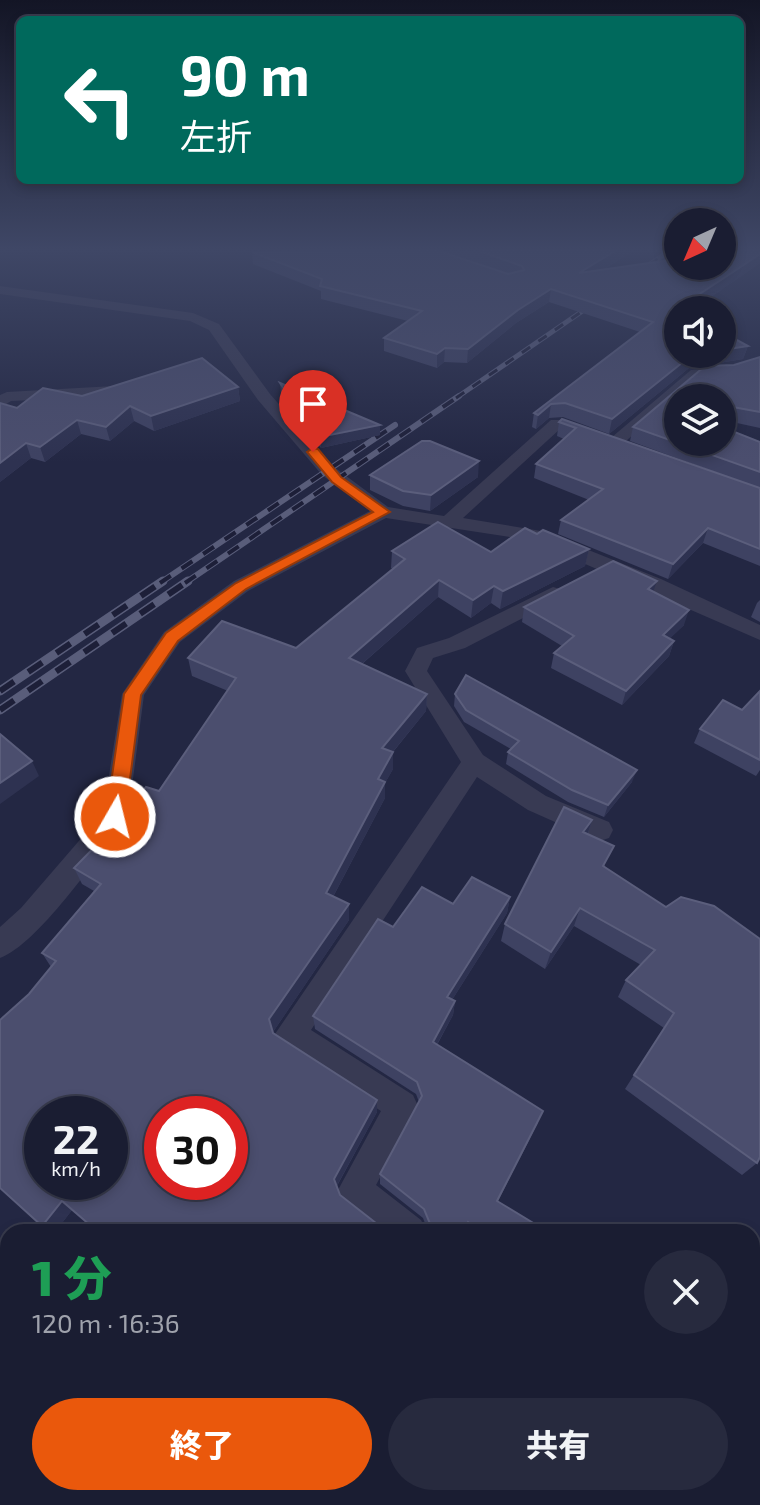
<!DOCTYPE html>
<html lang="ja">
<meta charset="utf-8">
<style>
body{margin:0;font-family:"Exo 2","Noto Sans JP",sans-serif;background:#272a3e;color:#f1f3f6;height:100vh;display:flex;flex-direction:column;font-size:30px;white-space:nowrap}
*{box-sizing:border-box;margin:0}
p{font-size:26px;color:#9fa2ac}
.icon{flex:none;width:44px;height:44px;fill:none;stroke:currentColor;stroke-width:2;stroke-linecap:round;stroke-linejoin:round}
.map{position:relative;flex:1;overflow:hidden}
.details{position:absolute;left:0px;top:1224px;width:760px;height:282px;display:flex;flex-direction:column;background:#1a1d32;border-radius:24px 24px 0 0;box-shadow:0 4px 12px #0003,0 0 0 2px #383b4d}
.details>*{flex:none}
.top-card{position:absolute;left:16px;top:16px;width:728px;height:168px;border-radius:12px;box-shadow:0 4px 12px #0003,0 0 0 2px #383b4d;background:#00695c;color:#fff;overflow:hidden}
.needle{width:52px;rotate:224deg}
.buttons{position:absolute;left:664px;top:208px;display:grid;gap:16px}
.buttons a{display:grid;place-items:center;width:72px;height:72px;border-radius:50%;background:#1a1d32;box-shadow:0 4px 12px #0003,0 0 0 2px #383b4d;font-size:40px}
.speed{position:absolute;left:24px;top:1096px;display:flex;gap:16px;font-size:40px;font-weight:700;text-align:center}
.speed>*{display:grid;place-content:center;width:104px;height:104px;border-radius:50%;background:#1a1d32;box-shadow:0 4px 12px #0003,0 0 0 2px #383b4d;line-height:1}
.speed small{font-size:20px;font-weight:400}
.speed .limit{border:12px solid #d22;background:#fff;color:#111}
.pin{position:absolute;display:grid;place-items:center;width:68px;height:68px;color:#fff;margin:-82px -34px;border-radius:50% 50% 50% 0;rotate:-45deg;box-shadow:0 0 8px #0007}
.pin .icon{rotate:45deg}
.me{position:absolute;width:88px;margin:-44px;rotate:8deg;stroke-linejoin:round;filter:drop-shadow(0 0 6px #0008)}
.turn{display:flex;align-items:center;gap:28px;height:168px;padding:0 32px;font-size:36px}
.turn .icon{width:104px;height:104px;stroke-width:2.5}
.turn b{display:block;font-size:56px;line-height:68px}
.round{display:grid;place-items:center;flex:none;width:84px;height:84px;border-radius:42px;background:#272a3e}
.summary{display:flex;align-items:center;justify-content:space-between;height:136px;padding:0 32px}
h1{font-size:48px;font-weight:800;line-height:60px;color:#1e9e55}
.action{display:flex;gap:16px;margin-top:auto;padding:16px 32px}
.action a{flex:1;height:92px;border-radius:48px;background:#ea580c;color:#fff;font-size:32px;font-weight:800;line-height:92px;text-align:center}
.action a+a{background:#272a3e;color:#f1f3f6}
.map>svg:first-child{display:block}
.lines{fill:none;stroke-linecap:round;stroke-linejoin:round}
.minor{fill:#383a53;fill-rule:evenodd}
.rail-far2-casing{stroke:#595d7a;stroke-width:5}
.rail-far1-casing{stroke:#595d7a;stroke-width:6}
.rail-casing{stroke:#595d7a;stroke-width:9}
.rail-far2{stroke:#1d1f38;stroke-width:3;stroke-dasharray:10;stroke-linecap:butt}
.rail-far1{stroke:#1d1f38;stroke-width:4;stroke-dasharray:13;stroke-linecap:butt}
.rail{stroke:#1d1f38;stroke-width:6;stroke-dasharray:17;stroke-linecap:butt}
.wall{fill:#3e4262}
.shaded-wall{fill:#2e3251}
.building{fill:#4b4e6e;stroke:#5b5e7c;stroke-width:2;fill-rule:evenodd}
.route{fill:#ea580c;stroke:#983908;stroke-width:2}
</style>
<div class="map">
<svg width="760" height="1505" viewBox="0 0 760 1505">
<rect width="100%" height="100%" fill="#232743"/>
<g class="lines">
<!-- minor -->
<g class="minor">
<path d="M0 286 193 313 219 324 270 394 334 467 388 507 444 516 551 420H563L595 430 597 434 589 439 560 429 463 518 541 531 661 579 760 625V640L530 540 386 518 248 591 180 642 144 695 128 817 124 824C96 858 38 944 0 958V927L21 908 103 813 122 694 164 632 234 581 370 511 322 475 258 400 209 330 190 321 0 294Z"/>
<polygon points="760,357 760,366 729,376 700,377 619,447 607,447 605,443 691,370 728,367"/>
<polygon points="126,382 134,387 116,396 11,401 0,408 0,395 7,392 114,386"/>
<polygon points="553,587 560,589 563,594 560,599 465,648 433,658 427,671 483,755 546,796 609,822 613,830 609,838 600,841 591,838 528,810 477,777 311,1030 413,1095 418,1106 376,1185 421,1220 427,1232 381,1232 343,1202 338,1190 381,1111 279,1045 275,1034 461,762 405,671 417,648 449,638"/>
<polygon points="108,1498 150,1498 147,1505 105,1505"/>
<polygon points="377,1498 426,1498 429,1505 380,1505"/>
</g>
<defs>
<g id="rail-far2">
<polyline points="633,276 669,251"/>
<polyline points="456,398 597,301"/>
</g>
<g id="rail-far1">
<polyline points="160,583 395,425"/>
<polyline points="185,583 459,396"/>
</g>
<g id="rail">
<polyline points="0,691 163,581"/>
<polyline points="0,710 188,581"/>
</g>
</defs>
<!-- rail-far2 casing -->
<use href="#rail-far2" class="rail-far2-casing"/>
<!-- rail-far1 casing -->
<use href="#rail-far1" class="rail-far1-casing"/>
<!-- rail casing -->
<use href="#rail" class="rail-casing"/>
<!-- rail-far2 -->
<use href="#rail-far2" class="rail-far2"/>
<!-- rail-far1 -->
<use href="#rail-far1" class="rail-far1"/>
<!-- rail -->
<use href="#rail" class="rail"/>
</g>
<!-- wall -->
<g class="wall">
<polygon points="633,251 603,270 760,251 760,263 692,310 678,310 748,346 743,359 689,368 609,434 563,417 549,418 536,429 532,427 534,413 640,332 549,302 516,323 467,363 444,362 437,368 384,351 384,338 408,321 321,299 321,291 253,264 252,252"/>
<polygon points="760,357 760,428 723,420 678,442 760,442 760,566 703,543 668,579 558,534 561,520 589,500 534,478 536,464 564,439 557,436 559,422 726,476 630,441 633,427 734,365"/>
<polygon points="280,383 380,435 321,448 300,424 281,393"/>
<polygon points="238,387 240,401 154,431 134,421 110,441 81,434 45,462 31,458 0,482 17,408 82,396"/>
<polygon points="370,475 478,477 430,511 403,506 370,490"/>
<polygon points="537,534 589,549 585,566 500,609 491,603 471,618 438,597 362,664 427,694 426,711 393,752 393,769 385,783 385,798 333,897 349,920 273,1032 377,1112 337,1186 340,1195 381,1227 426,1226 423,1218 380,1184 380,1174 419,1102 416,1094 315,1029 313,1016 393,927 453,904 510,897 507,913 452,1000 455,1001 453,1015 437,1045 538,1123 498,1201 548,1232 467,1232 465,1231 465,1232 98,1232 72,1210 55,1232 50,1232 42,1226 51,967 42,953 94,891 82,884 74,868 159,791 228,691 192,676 188,658 296,648 393,569 391,568 392,551 491,552"/>
<polygon points="653,592 684,625 669,639 674,641 669,656 622,705 551,668 554,653 562,646 522,622 524,607"/>
<polygon points="760,600 760,622 751,617 757,603"/>
<polygon points="760,691 760,770 756,776 694,743 700,729 742,710"/>
<polygon points="455,694 632,782 604,817 568,802 506,764 508,752 511,749 464,722 454,706"/>
<polygon points="592,820 588,834 606,868 666,907 757,1163 742,1175 625,1089 664,1028 618,997 626,980 641,965 574,926 545,969 501,941 505,924"/>
<polygon points="460,1498 752,1498 760,1505 472,1505"/>
</g>
<!-- shaded-wall -->
<g class="shaded-wall">
<polygon points="615,251 633,251 577,286 579,273"/>
<polygon points="760,254 760,263 692,310 677,309"/>
<polygon points="551,289 549,302 516,323 467,363 468,349 518,310"/>
<polygon points="748,346 743,359 689,368 609,434 612,419 693,354 722,354 722,350"/>
<polygon points="445,348 444,362 437,368 437,354"/>
<polygon points="238,387 240,401 154,431 151,416"/>
<polygon points="551,404 549,418 536,429 538,415"/>
<polygon points="130,406 134,421 110,441 106,427"/>
<polygon points="77,420 81,434 45,462 40,447"/>
<polygon points="380,425 380,435 321,448 320,437"/>
<polygon points="26,443 31,458 0,482 0,463"/>
<polygon points="479,461 478,477 430,511 431,495"/>
<polygon points="708,528 703,543 668,579 673,564"/>
<polygon points="589,549 585,566 500,609 503,591"/>
<polygon points="439,580 438,597 349,675 349,658"/>
<polygon points="657,581 652,595 648,589"/>
<polygon points="494,586 491,603 471,618 473,600"/>
<polygon points="689,610 684,625 658,650 663,635"/>
<polygon points="674,641 669,656 622,705 626,691"/>
<polygon points="427,694 426,711 382,765 382,748"/>
<polygon points="393,752 393,769 385,783 385,798 327,908 326,893 378,779"/>
<polygon points="32,761 39,776 0,804 0,783"/>
<polygon points="637,770 632,782 604,817 608,805"/>
<polygon points="592,820 586,839 583,832"/>
<polygon points="510,897 507,913 445,1011 447,997"/>
<polygon points="349,904 349,920 273,1032 269,1019"/>
<polygon points="580,908 574,926 545,969 551,952"/>
<polygon points="455,1001 453,1015 431,1055 433,1042"/>
<polygon points="377,1100 377,1112 335,1189 334,1179"/>
<polygon points="62,1201 72,1210 55,1232 50,1232 42,1226"/>
<polygon points="8,1398 8,1420 0,1431 0,1409"/>
<polygon points="41,1498 54,1498 49,1505 36,1505"/>
</g>
<!-- building -->
<g class="building">
<polygon points="439,251 508,274 524,270 522,266 479,251 615,251 579,273 678,259 678,266 722,266 722,253 736,251 760,251 760,254 677,309 679,310 678,354 693,354 612,419 565,403 551,404 538,415 534,413 653,322 551,289 518,310 468,349 445,348 437,354 384,338 422,311 320,286 322,279 252,252"/>
<polygon points="722,332 748,346 722,350"/>
<polygon points="760,357 760,412 727,406 722,422 722,398 678,398 678,442 722,442 722,427 760,442 760,472 633,427 705,366 734,365"/>
<polygon points="202,358 238,387 151,416 130,406 106,427 77,420 40,447 26,443 0,463 0,403 17,408 43,388 82,396"/>
<polygon points="280,383 380,425 320,437 300,414"/>
<polygon points="562,419 760,488 760,549 708,528 673,564 561,520 603,489 536,464 576,428 559,422"/>
<polygon points="422,441 430,441 479,461 431,495 403,491 370,475"/>
<path d="M438 522 491 552 525 528 537 534 543 530 589 549 503 591 494 586 473 600 439 580 349 658 427 694 382 748 393 752 378 779 385 782 326 893 349 904 269 1019 273 1033 377 1100 334 1179 340 1195 381 1227 431 1226 424 1209 380 1174 422 1096 417 1082 313 1016 378 919 393 927 422 887 453 904 472 877 510 897 447 997 455 1001 433 1042 543 1111 497 1201 548 1232H482L468 1222 464 1232H98L62 1201 42 1226 0 1188V1020L29 994 56 961 42 953 101 884 74 868 120 821 146 787 159 791 236 678 188 658 222 621 296 648 405 559 392 551ZM42 1114H110V1182H42ZM162 1114H230V1182H162Z"/>
<polygon points="613,561 657,581 648,589 689,610 663,635 674,641 626,691 554,653 574,636 524,607"/>
<polygon points="466,675 637,770 608,805 572,790 508,752 519,741 466,710 455,694"/>
<polygon points="760,691 760,760 700,729 723,700 742,710"/>
<polygon points="0,734 32,761 0,783"/>
<polygon points="564,807 592,820 583,832 614,846 603,866 666,907 681,897 714,906 760,939 760,1157 757,1163 634,1075 674,1013 626,980 655,950 580,908 551,952 505,924"/>
<polygon points="752,1310 760,1314 760,1505 474,1505 462,1498 687,1498 699,1505 700,1498 752,1498"/>
<polygon points="0,1327 6,1331 8,1329 8,1398 0,1409"/>
<polygon points="8,1489 8,1498 41,1498 36,1505 0,1505 0,1503"/>
</g>
<!-- sky -->
<linearGradient id="sky" x2="0" y2="1"><stop stop-color="#131525"/><stop offset="0.54" stop-color="#3f4766"/><stop offset="1" stop-color="#3f4766" stop-opacity="0"/></linearGradient>
<rect width="760" height="462" fill="url(#sky)"/>
<!-- route -->
<polygon class="route" points="313,448 318,449 341,477 390,512 246,589 178,641 141,695 125,817 122,823 108,823 106,817 124,694 166,633 236,583 373,512 332,482 307,452"/>
</svg>
<div class="buttons">
<a><svg class="needle" viewBox="-14 -14 28 28"><path d="M0-13l5 13h-10z" fill="#e53935"/><path d="M0 13l5-13h-10z" fill="#9fa2ac"/></svg></a>
<a><svg class="icon" aria-label="sound" viewBox="0 0 24 24"><path d="M4 9h4l5-4v14l-5-4H4zM17 9q2 3 0 6"/></svg></a>
<a><svg class="icon" aria-label="layers" viewBox="0 0 24 24"><path d="M12 4l9 5-9 5-9-5zM3 14l9 5 9-5"/></svg></a>
</div>
<div class="speed"><div>22<small>km/h</small></div><div class="limit">30</div></div>
<div class="pin" style="left:313px;top:452px;background:#d93025"><svg class="icon" aria-label="arrive" viewBox="0 0 24 24"><path d="M6 21V4h12l-3 4 3 4H6"/></svg></div>
<svg class="me" style="left:115px;top:817px" viewBox="-20 -20 40 40"><circle r="17" fill="#ea580c" stroke="#fff" stroke-width="3"/><path d="M0-11L8 9 0 5-8 9z" fill="#fff"/></svg>
<div class="top-card">
<div class="turn"><svg class="icon" aria-label="left" viewBox="0 0 24 24"><path d="M17 20v-9H6M10 6l-5 5 5 5"/></svg><div><b>90 m</b>左折</div></div>
</div>
<section class="details">
<div class="summary"><div><h1>1 分</h1><p>120 m · 16:36</p></div><a class="round"><svg class="icon" aria-label="close" viewBox="0 0 24 24"><path d="M6 6l12 12M18 6L6 18"/></svg></a></div>
<div class="action"><a>終了</a><a>共有</a></div>
</section>
</div>
